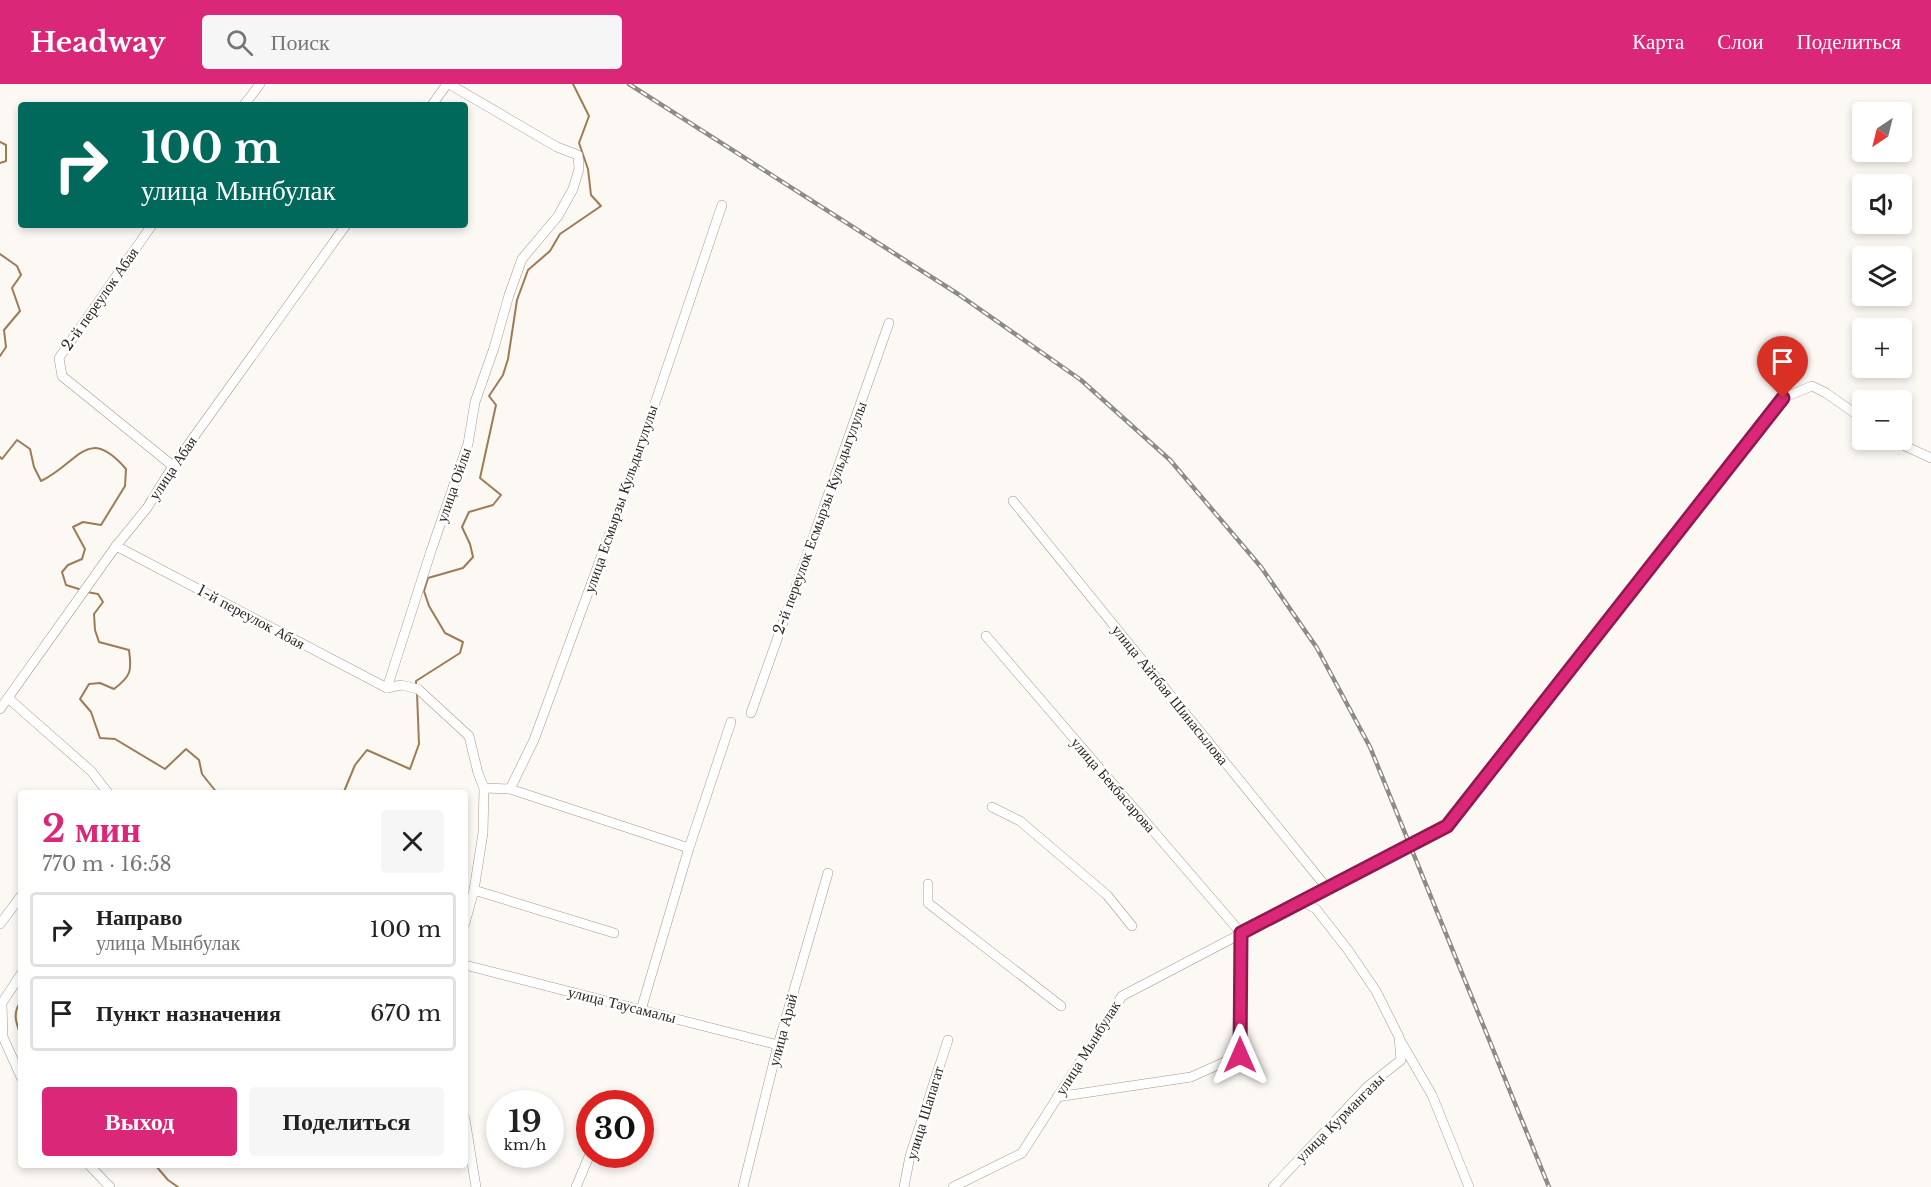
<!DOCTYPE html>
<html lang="ru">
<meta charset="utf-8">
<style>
body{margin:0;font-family:"Libre Baskerville",serif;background:#f6f6f6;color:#222;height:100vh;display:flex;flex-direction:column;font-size:22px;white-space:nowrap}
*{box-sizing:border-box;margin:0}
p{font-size:20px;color:#767676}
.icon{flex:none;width:33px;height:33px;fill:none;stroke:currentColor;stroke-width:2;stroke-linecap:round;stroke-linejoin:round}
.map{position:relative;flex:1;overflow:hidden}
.sheet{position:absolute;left:18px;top:706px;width:450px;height:378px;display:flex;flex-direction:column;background:#fff;border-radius:6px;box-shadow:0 3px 9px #0003}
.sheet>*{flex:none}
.hud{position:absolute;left:18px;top:18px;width:450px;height:126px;border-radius:6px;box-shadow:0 3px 9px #0003;background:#00695c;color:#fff;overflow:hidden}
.needle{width:39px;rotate:215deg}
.fabs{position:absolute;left:1852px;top:18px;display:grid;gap:12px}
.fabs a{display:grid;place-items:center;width:60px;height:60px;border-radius:6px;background:#fff;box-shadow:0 3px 9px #0003;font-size:30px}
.speed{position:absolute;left:486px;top:1006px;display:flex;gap:12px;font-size:30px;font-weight:700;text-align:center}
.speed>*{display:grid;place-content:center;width:78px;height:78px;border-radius:50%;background:#fff;box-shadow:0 3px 9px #0003;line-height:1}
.speed small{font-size:15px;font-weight:400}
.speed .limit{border:9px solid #d22;background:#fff;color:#111}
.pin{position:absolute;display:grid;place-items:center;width:51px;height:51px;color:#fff;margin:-62px -26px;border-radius:50% 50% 50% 0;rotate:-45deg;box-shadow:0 0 6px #0007}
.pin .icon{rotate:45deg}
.me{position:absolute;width:66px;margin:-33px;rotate:0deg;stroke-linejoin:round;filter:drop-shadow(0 0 4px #0008)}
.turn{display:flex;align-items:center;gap:21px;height:126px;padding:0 24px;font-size:27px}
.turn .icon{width:78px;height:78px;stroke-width:2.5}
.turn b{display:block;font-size:42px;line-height:51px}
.round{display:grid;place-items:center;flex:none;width:63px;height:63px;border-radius:6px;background:#f6f6f6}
.headline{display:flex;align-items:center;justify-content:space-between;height:102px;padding:0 24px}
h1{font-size:36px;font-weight:700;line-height:45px;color:#db2777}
.cta{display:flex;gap:12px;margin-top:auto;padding:12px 24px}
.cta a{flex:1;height:69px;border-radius:6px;background:#db2777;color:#fff;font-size:24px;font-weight:700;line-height:69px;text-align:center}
.cta a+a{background:#f6f6f6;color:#222}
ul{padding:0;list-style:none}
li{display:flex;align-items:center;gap:18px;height:75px;margin:0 12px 9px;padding:0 12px;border:3px solid #e0e0e0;border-radius:6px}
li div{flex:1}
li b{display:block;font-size:22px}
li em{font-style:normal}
header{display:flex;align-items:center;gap:36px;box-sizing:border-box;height:84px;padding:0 30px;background:#db2777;color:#fff}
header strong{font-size:28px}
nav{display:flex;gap:33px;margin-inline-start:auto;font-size:21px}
.search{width:420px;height:54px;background:#f6f6f6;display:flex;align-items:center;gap:15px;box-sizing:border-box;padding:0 21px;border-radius:6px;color:#767676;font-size:22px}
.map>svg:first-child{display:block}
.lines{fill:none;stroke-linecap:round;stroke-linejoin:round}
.stream{stroke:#9d7c54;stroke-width:2}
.minor-casing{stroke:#a89885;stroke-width:10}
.minor{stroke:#fff;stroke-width:9}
.rail-casing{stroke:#8f8a84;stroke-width:4.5}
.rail{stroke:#fff;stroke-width:2;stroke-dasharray:7;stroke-linecap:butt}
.route-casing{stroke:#8e194d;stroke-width:15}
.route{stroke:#db2777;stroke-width:10}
.labels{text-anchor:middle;stroke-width:5;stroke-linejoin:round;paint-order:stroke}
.street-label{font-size:15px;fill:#2e2720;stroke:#fff}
</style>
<header>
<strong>Headway</strong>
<div class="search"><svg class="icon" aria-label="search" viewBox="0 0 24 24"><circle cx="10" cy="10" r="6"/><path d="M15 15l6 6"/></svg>Поиск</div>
<nav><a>Карта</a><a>Слои</a><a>Поделиться</a></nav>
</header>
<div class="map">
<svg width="1931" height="1103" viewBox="0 0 1931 1103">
<rect width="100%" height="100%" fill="#fcf9f5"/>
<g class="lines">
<!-- stream -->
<g class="stream">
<polyline points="0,58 6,61 6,77 0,79"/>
<polyline points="0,170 17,182 21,191 12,204 20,227 4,246 6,263 0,272"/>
<path d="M0 373 2 375 17 356 30 365 34 383 41 397C79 379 87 340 126 385L125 402 101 441 83 438 73 443 85 465 82 475 68 481 62 488 66 501 82 506"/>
<path d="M87 508 98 510 103 518 94 530 95 546 99 558 129 566C132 587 131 592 114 605L100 599 89 600 80 615 91 628 100 654 115 655 165 685 186 665 199 676 202 690 218 710"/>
<polyline points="416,600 416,597 460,569 463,558 445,549 429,522 424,507 428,494 463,484 473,473 470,460 462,443 469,428 493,421 501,411 480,394 496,321 489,312 503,291 508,275 517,216 528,186 550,167 560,150 601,122 591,111 588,85 579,59 589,32 573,0"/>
<polyline points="343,710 355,681 367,666 410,685 419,660 417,609"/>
<path d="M21 917C12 929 16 939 21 952"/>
<polyline points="156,1082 168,1096 178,1103"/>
</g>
<defs>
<g id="minor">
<polyline points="449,0 557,63 578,71 579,85 573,105 558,132 522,175 509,211 494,264 475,318 468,360 431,467 387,604 401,601 418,605 469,652 478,689 484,704 483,749 474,806 465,839"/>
<polyline points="244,21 260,0"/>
<polyline points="432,21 447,0"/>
<polyline points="152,141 59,274 62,292 173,382"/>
<polyline points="1892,356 1931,374"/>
<polyline points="1013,417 1327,804"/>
<polyline points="116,462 387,604"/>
<polyline points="986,552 1241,849 1240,971 1191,993 1057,1013"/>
<polyline points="8,614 91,687 109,710"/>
<polyline points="0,625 116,462 147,424 173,382 346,141"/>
<polyline points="751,629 889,239"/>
<polyline points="484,704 510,705 534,656 625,408 722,121"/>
<polyline points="510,705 689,764 731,638"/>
<polyline points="992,723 1020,737 1107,811 1132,842"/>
<polyline points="928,800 928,819 1061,922"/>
<polyline points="474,806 614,849"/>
<polyline points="0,840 21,812"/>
<polyline points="465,881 778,961"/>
<polyline points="21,890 2,919 3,953 21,993"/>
<polyline points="641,926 689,764"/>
<polyline points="1400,956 1432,1011 1469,1103"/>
<polyline points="465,1035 476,1103"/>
<polyline points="90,1082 110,1103"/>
<polyline points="576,1103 590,1070"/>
<polyline points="743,1103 778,961 828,789"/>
<polyline points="904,1103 910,1072 948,956"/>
<polyline points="953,1103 1022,1069 1122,912 1447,742 1783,314 1812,302 1826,309 1863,335"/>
<polyline points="1273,1103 1367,1003 1401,976 1399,953 1376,907 1348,866 1316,825 1302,817"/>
</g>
</defs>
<!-- minor casing -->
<use href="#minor" class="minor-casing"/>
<!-- minor -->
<use href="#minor" class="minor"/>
<defs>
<polyline id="rail" points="629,0 958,210 1081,296 1170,376 1261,483 1317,564 1370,663 1549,1103"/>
</defs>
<!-- rail casing -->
<use href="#rail" class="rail-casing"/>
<!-- rail -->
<use href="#rail" class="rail"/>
</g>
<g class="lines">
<defs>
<polyline id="route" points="1240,971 1241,849 1447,742 1783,314"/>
</defs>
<!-- route casing -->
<use href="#route" class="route-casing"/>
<!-- route -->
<use href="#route" class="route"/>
</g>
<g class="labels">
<!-- street labels -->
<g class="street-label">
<text transform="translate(100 215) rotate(-55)" y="5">2-й переулок Абая</text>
<text transform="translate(173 384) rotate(-56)" y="5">улица Абая</text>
<text transform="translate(454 401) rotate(-71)" y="5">улица Ойлы</text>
<text transform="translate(621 415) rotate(-71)" y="5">улица Есмырзы Кульдыгулулы</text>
<text transform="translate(820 434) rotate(-70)" y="5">2-й переулок Есмырзы Кульдыгулулы</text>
<text transform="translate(251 533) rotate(28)" y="5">1-й переулок Абая</text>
<text transform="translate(1170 611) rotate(51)" y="5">улица Айтбая Шинасылова</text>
<text transform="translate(1113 701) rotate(49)" y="5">улица Бекбасарова</text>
<text transform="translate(622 921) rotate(14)" y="5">улица Таусамалы</text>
<text transform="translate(783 946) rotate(-75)" y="5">улица Арай</text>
<text transform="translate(1088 964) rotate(-58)" y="5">улица Мынбулак</text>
<text transform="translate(925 1029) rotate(-73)" y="5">улица Шапагат</text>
<text transform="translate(1340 1034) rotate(-45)" y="5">улица Курмангазы</text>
</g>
</g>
</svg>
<div class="fabs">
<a><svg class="needle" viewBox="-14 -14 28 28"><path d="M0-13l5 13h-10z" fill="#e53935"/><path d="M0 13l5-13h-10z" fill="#767676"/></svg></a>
<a><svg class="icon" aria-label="sound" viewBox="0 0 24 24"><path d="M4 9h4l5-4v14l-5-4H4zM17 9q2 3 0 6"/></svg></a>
<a><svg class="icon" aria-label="layers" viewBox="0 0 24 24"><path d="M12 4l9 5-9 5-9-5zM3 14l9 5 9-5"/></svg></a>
<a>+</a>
<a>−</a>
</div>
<div class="speed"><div>19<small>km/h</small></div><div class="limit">30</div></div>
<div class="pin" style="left:1783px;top:314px;background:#d93025"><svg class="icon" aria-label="arrive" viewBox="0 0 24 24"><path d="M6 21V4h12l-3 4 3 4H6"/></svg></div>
<svg class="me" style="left:1240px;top:971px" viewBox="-20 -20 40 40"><path d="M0-17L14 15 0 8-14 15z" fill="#db2777" stroke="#fff" stroke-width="4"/></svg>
<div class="hud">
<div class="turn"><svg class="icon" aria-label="right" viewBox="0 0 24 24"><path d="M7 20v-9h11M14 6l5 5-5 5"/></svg><div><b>100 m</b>улица Мынбулак</div></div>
</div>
<section class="sheet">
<div class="headline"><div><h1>2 мин</h1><p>770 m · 16:58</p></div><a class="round"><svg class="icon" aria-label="close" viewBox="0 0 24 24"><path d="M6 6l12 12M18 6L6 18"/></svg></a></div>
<ul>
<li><svg class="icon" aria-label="right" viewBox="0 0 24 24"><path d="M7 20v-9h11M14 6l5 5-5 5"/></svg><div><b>Направо</b><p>улица Мынбулак</p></div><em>100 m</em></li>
<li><svg class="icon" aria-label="arrive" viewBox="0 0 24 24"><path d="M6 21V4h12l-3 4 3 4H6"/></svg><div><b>Пункт назначения</b></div><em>670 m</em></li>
</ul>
<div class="cta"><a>Выход</a><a>Поделиться</a></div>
</section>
</div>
